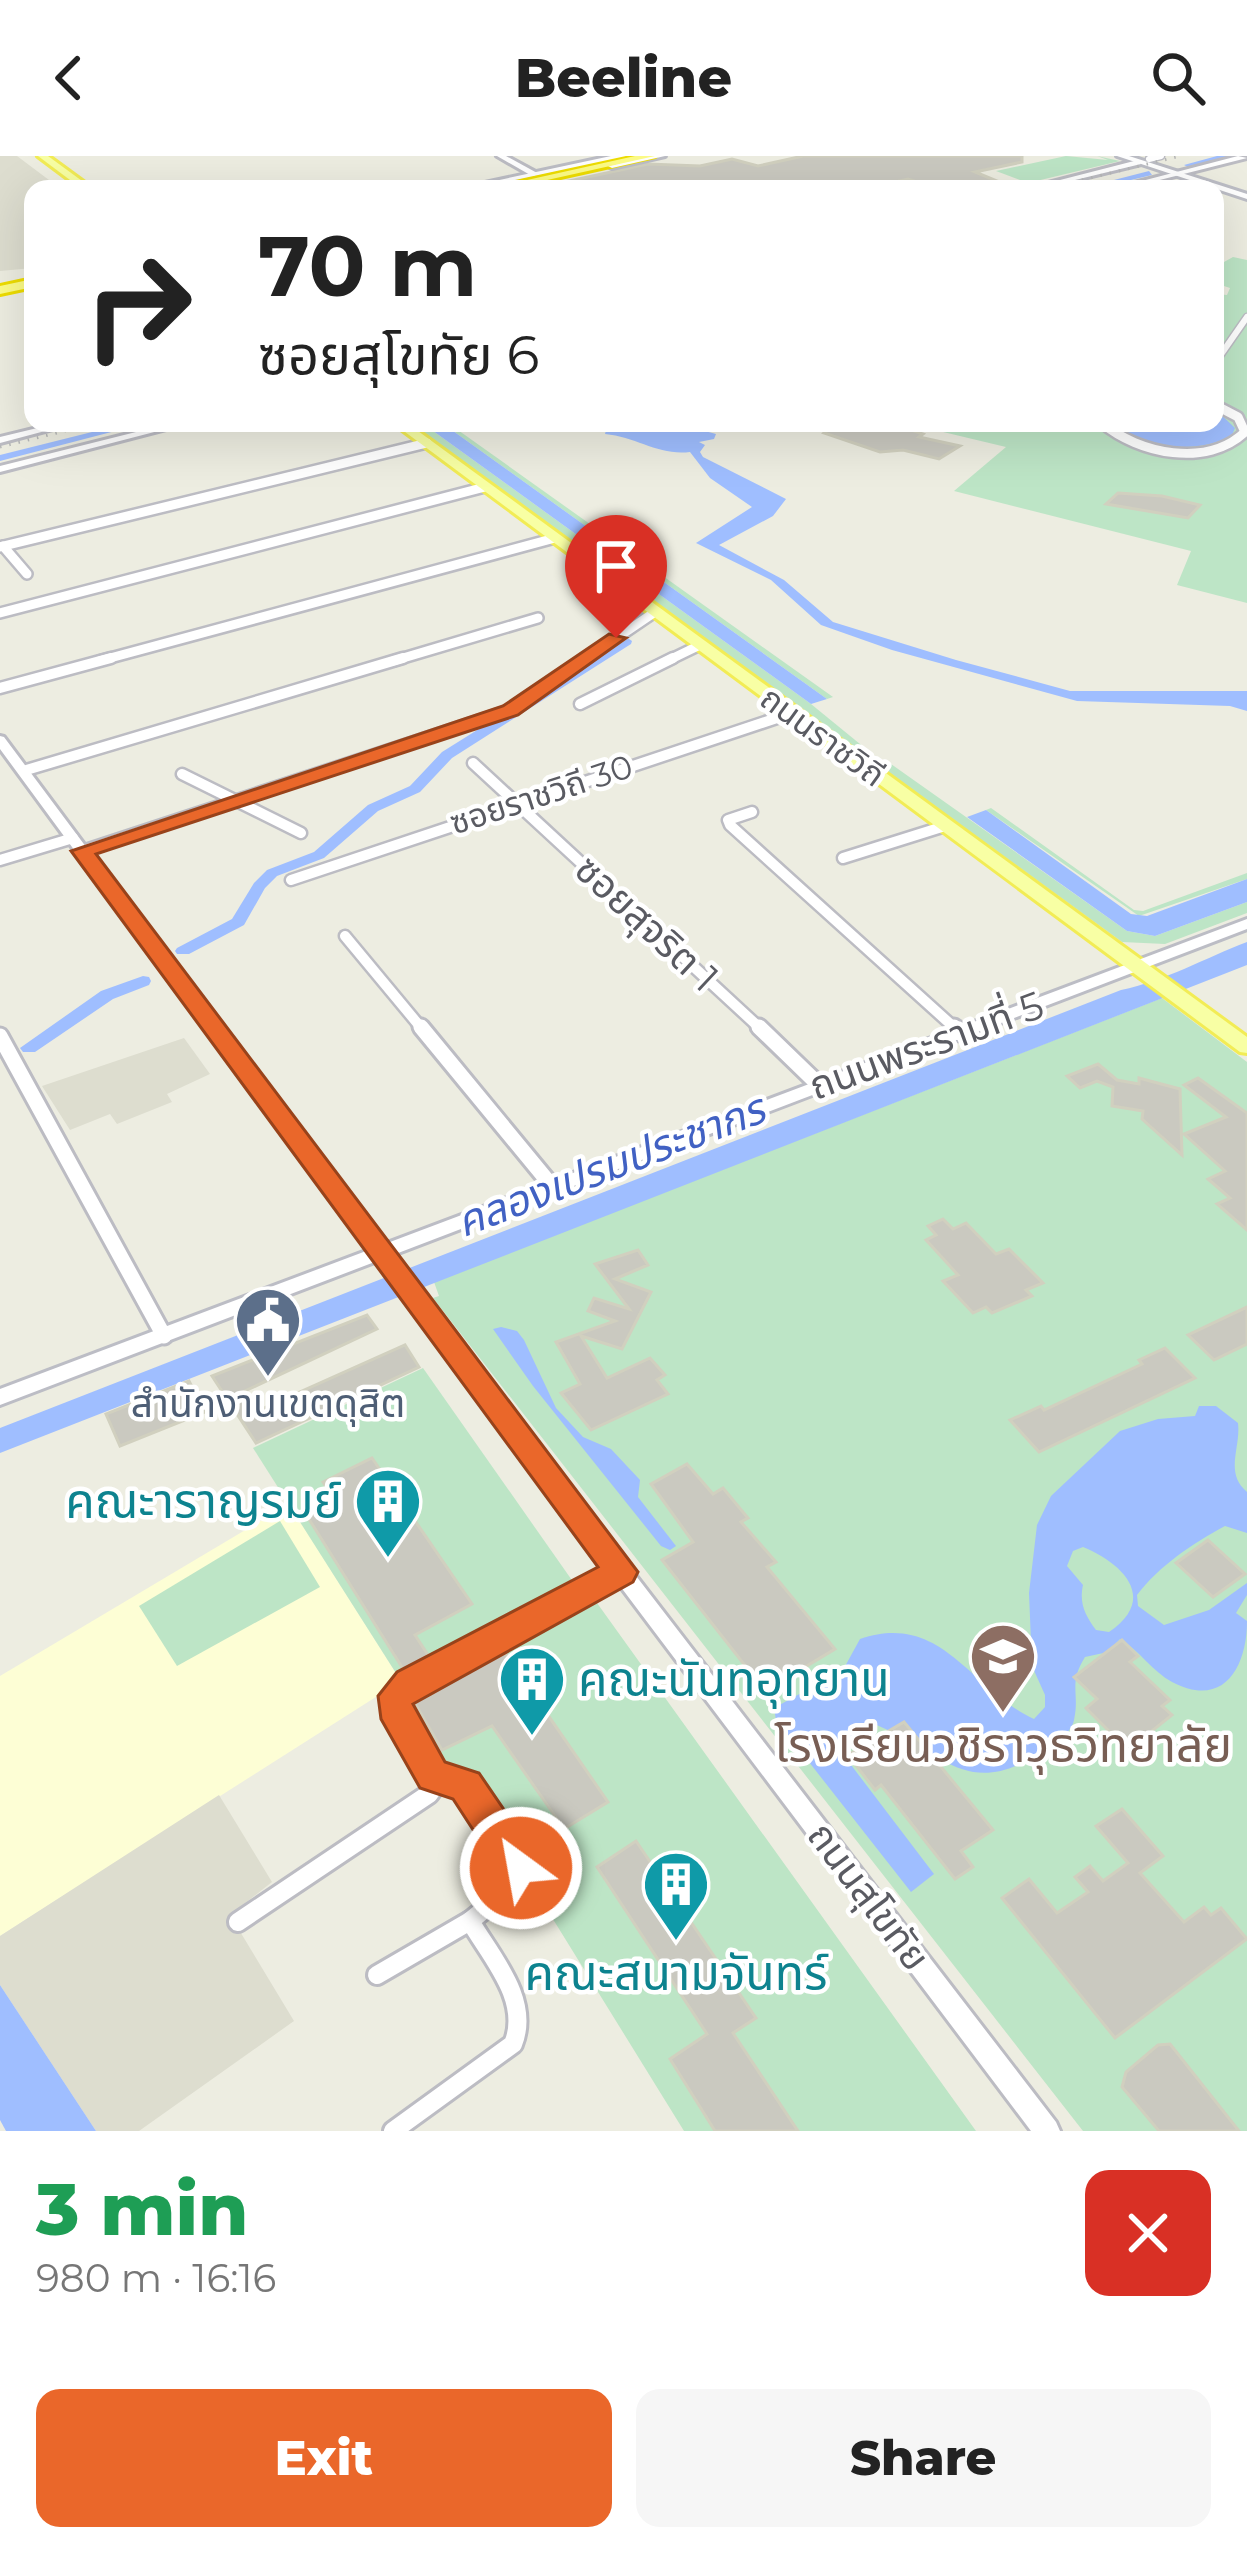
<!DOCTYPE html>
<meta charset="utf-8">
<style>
body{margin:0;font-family:Montserrat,"Noto Sans Thai",sans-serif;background:#f6f6f6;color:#222;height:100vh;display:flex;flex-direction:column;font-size:45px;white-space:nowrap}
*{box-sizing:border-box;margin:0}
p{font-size:39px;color:#767676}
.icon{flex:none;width:66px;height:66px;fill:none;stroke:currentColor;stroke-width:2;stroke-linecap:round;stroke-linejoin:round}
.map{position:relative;height:1975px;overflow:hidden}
.side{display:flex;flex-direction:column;background:#fff;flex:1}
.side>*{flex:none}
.guide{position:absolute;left:24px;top:24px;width:1200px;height:252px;border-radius:24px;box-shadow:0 12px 48px #0002;background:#fff;color:#222;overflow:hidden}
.pin{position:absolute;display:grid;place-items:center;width:102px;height:102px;color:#fff;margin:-123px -51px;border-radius:50% 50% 50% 0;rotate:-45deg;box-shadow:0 0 12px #0007}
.pin .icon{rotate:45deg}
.me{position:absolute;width:132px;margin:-66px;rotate:328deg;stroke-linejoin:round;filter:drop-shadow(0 0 9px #0008)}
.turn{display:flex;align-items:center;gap:42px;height:252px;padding:0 36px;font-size:54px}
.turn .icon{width:156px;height:156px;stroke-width:2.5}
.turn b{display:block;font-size:84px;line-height:102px}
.round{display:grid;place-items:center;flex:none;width:126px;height:126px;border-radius:24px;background:#f6f6f6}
.head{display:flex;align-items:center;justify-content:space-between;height:204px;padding:0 36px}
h1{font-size:72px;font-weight:800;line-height:90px;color:#1e9e55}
.action{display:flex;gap:24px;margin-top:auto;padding:24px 36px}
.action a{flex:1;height:138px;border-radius:24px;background:#ea672a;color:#fff;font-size:48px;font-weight:800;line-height:138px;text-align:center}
.action a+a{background:#f6f6f6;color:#222}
header{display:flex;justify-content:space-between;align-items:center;height:156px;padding:0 36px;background:#fff;font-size:54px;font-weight:800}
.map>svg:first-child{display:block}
.commercial{fill:#fdfed5}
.education{fill:#ddddcf}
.green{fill:#bde5c6}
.water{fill:#9fbeff;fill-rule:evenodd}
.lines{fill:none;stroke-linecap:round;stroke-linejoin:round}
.canal{fill:#9fbeff;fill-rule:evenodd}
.building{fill:#cac9c0;stroke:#d1d0bf;stroke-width:3}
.minor-far4-casing{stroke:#bcbcc3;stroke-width:9}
.minor-far3-casing{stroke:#bcbcc3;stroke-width:14}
.minor-far2-casing{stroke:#bcbcc3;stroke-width:15}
.minor-far1-casing{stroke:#bcbcc3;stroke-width:21}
.minor-casing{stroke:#bcbcc3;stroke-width:24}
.tertiary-casing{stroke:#bcbcc3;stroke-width:6}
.secondary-casing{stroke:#bcbdc5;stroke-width:6}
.primary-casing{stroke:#f2ec55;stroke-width:6}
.motorway-casing{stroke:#ed0;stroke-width:6}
.minor-far4{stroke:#fff;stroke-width:6}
.minor-far3{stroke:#fff;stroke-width:9}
.minor-far2{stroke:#fff;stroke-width:10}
.minor-far1{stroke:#fff;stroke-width:15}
.minor{stroke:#fff;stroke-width:18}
.tertiary{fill:#fff;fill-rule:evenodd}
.secondary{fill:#fff;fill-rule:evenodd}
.primary{fill:#f8ffa4;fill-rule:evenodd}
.motorway{fill:#fdfc87;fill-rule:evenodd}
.rail{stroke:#b6b7b7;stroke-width:3;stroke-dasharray:1.5 8;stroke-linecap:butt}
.route{fill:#ea672a;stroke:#98431b;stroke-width:3}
.labels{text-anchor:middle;stroke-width:9;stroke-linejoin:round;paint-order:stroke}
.far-street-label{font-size:33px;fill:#5a5b62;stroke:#fff}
.street-label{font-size:39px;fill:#5a5b62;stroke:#fff}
.service-label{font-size:39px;fill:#4e5e75;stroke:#fff}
.water-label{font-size:42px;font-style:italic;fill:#4161c3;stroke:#fff}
.near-culture-label{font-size:48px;fill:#0d838f;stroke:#fff;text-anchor:end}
.near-education-label{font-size:48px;fill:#785e54;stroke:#fff}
</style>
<header><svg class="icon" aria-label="back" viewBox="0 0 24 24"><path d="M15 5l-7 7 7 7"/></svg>Beeline<svg class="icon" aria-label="search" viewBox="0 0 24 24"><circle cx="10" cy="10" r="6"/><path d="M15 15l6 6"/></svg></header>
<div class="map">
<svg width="1247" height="1975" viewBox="0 0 1247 1975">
<rect width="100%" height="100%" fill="#edede1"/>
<!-- commercial -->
<polygon class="commercial" points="289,1348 401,1525 0,1780 0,1520"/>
<!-- education -->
<g class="education">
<polygon points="0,0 17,0 61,33 33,33 33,112 0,115"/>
<polygon points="184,882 210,918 167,938 172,946 117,968 110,958 70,974 42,930"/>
<polygon points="219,1639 272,1726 230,1759 294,1865 139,1975 96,1975 0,1829 0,1780"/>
</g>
<!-- green -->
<g class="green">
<polygon points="1066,0 1108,4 1097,0 1120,5 1028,27 996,15"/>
<polygon points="1233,101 1247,104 1247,447 1177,429 1191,395 954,335 1006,291 939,275 947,267 1215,267 1215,138 1227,139 1230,132 1215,127 1215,111"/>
<polygon points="407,267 422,267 811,548 871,597 860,596"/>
<polygon points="442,267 448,267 833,541 827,543"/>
<polygon points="891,608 1127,775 1155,780 1247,746 1247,757 1165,788 1122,786 885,614"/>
<polygon points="991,652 1134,754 1143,755 1247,717 1247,723 1139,760 986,654"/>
<polygon points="1162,842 1247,906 1247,1975 1083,1975 433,1142 439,1140 434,1126"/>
<polygon points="423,1212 576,1430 401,1525 253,1292"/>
<polygon points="280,1365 320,1431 177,1510 139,1450"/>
<polygon points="592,1440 976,1975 684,1975 530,1726 530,1713 469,1619 449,1615 425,1585 411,1540 412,1533"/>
</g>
<!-- water -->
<g class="water">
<path d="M1215 253 1235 272 1232 279C1200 299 1142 293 1115 267H1215Z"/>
<polygon points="422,267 442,267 827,543 811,548"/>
<path d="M608 267H675L716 278 714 283 699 286 705 289 700 296 703 301 786 343 773 360 719 389 784 424 833 466 956 504 1070 535H1247V555L1230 550 1077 545 892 494 821 469 771 424 696 387 752 351 710 322 690 296C659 300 637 281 605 278Z"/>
<polygon points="986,654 1131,758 1147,760 1247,723 1247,746 1155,780 1127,775 967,661"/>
<path d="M1247 786V809L0 1297V1272L1121 834C1165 825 1205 802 1247 786Z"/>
<polygon points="501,1171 517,1175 524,1184 556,1252 583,1281 611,1293 640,1324 638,1341 676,1390 670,1394 661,1390 533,1230 493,1173"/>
<path d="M1199 1250H1216L1238 1267C1241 1292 1224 1317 1247 1336V1377L1225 1370C1193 1387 1159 1410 1137 1439L1138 1450 1164 1469 1209 1454 1247 1427V1439L1236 1457 1247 1465C1247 1512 1223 1553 1172 1526 1153 1516 1139 1494 1120 1483L1108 1496 1085 1501C1068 1528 1080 1537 1074 1564 1071 1579 1053 1587 1041 1596 982 1636 946 1613 900 1571L890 1575 870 1566 855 1576 845 1601 934 1718 911 1736 776 1564 774 1552 843 1514 860 1483C943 1455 970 1534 1034 1563L1045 1551V1539L1032 1510 1029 1437 1037 1369 1051 1340 1120 1275 1158 1263 1195 1260ZM1083 1391C1122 1407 1159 1442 1109 1476L1096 1474C1085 1459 1079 1447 1083 1429L1067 1410 1073 1395Z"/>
<polygon points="0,1829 96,1975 6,1975 0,1964"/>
</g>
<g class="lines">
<!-- canal -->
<g class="canal">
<polygon points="1217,0 1231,0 1188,11 1184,9"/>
<polygon points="1149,15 1152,19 1093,33 1079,33"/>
<polygon points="128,267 146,267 0,305 0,299"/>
<polygon points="626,481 632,485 631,488 452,602 420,636 378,655 324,702 277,720 265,732 244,769 189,798 177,798 175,795 177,792 232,763 254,727 267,714 314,696 368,649 410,630 442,596"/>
<polygon points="143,820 149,821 151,825 149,829 113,843 35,896 23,896 20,892 101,835"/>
</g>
</g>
<!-- building -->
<g class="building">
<polygon points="803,0 1022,0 1022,6 975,16 1016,33 938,33 908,23 866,33 560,33 560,27 648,8 700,10 732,3 758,10"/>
<polygon points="836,267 898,267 912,270 908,273 923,278 919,281 960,290 939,303 903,294 880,296 824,277"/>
<polygon points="1118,337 1162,340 1200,349 1188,362 1106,348"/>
<polygon points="1098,908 1117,924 1139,928 1139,922 1180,933 1182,999 1142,963 1143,955 1112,950 1113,931 1097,925 1080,932 1067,920"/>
<polygon points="1198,922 1247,957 1247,1074 1217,1048 1230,1042 1208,1023 1225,1015 1184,978 1226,961 1184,929"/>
<polygon points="943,1063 953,1073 966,1067 996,1098 1009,1093 1043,1127 1026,1134 1032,1140 992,1157 986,1151 973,1157 943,1125 958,1119 926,1084 936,1079 928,1070"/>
<polygon points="638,1094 648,1109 615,1123 651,1136 622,1193 581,1180 607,1222 650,1202 665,1219 657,1224 668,1238 591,1274 561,1237 580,1228 556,1186 615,1165 588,1155 594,1142 629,1153 595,1108"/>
<polygon points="1247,1151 1247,1188 1214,1204 1188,1179"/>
<polygon points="367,1159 377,1173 245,1235 255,1256 405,1189 419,1211 256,1287 212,1220"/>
<polygon points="1165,1192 1195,1222 1039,1296 1010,1264 1041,1250 1044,1254 1142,1208 1139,1204"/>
<polygon points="189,1225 205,1256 120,1290 106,1258"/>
<polygon points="372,1302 472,1448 415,1479 430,1502 405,1516 307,1360 336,1346 323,1326"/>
<polygon points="687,1308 713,1338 723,1332 748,1362 741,1366 776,1406 767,1411 835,1493 765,1535 662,1404 693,1386 651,1328"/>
<polygon points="1208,1384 1245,1418 1213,1441 1176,1407"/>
<polygon points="1122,1484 1138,1500 1130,1506 1170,1544 1162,1550 1172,1559 1128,1594 1086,1552 1097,1543 1074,1521"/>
<polygon points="503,1494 608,1646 564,1673 492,1570 442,1594 413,1544"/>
<polygon points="904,1566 993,1674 961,1695 973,1711 955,1723 881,1629 875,1634 848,1599"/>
<polygon points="1122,1653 1163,1700 1140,1717 1184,1766 1204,1751 1211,1759 1221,1752 1247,1783 1115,1882 1002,1742 1029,1723 1057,1757 1088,1736 1075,1721 1090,1710 1103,1725 1128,1707 1096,1670"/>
<polygon points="636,1685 756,1862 733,1877 798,1975 715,1975 670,1903 707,1878 597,1711"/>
<polygon points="1170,1888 1239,1975 1159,1975 1122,1931 1126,1916 1158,1889"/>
</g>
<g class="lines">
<defs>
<g id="minor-far4">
<polyline points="1149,3 1161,0"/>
<polyline points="1215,207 1247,161"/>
</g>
<g id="minor-far3">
<path d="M1102 267C1139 298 1207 312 1245 276L1238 261 1215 249"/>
<polyline points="3,390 27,418"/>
<polyline points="0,391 427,287"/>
<polyline points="0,457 485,331"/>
<polyline points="99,505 555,382"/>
<polyline points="393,505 538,462"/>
<polyline points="583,505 655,456"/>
<polyline points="667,505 700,489"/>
</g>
<g id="minor-far2">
<polyline points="0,532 111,502"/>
<polyline points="580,548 673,502"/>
<polyline points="473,607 762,874"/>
<polyline points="23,615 403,502"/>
<polyline points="182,618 301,677"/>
<polyline points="752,656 728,664 730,669 957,874"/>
<polyline points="82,695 511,554 587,502"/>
<polyline points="843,702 945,670"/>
<polyline points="0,704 73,682"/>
<polyline points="291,724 792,557"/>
<polyline points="345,780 423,874"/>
</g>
<g id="minor-far1">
<polyline points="421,871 551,1029"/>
<polyline points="759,871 819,929"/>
<polyline points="954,871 960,877"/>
<polyline points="0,880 164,1180"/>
</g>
<g id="minor">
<polyline points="238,1766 429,1638 440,1623"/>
<polyline points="377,1819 470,1765"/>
<path d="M393 1975 513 1888C531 1844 491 1801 470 1765L517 1727 521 1712 465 1629 433 1619 394 1551 396 1540 410 1528 621 1416"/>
</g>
<g id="tertiary">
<polygon points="497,0 506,0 539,18 532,20"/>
<polygon points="1238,0 1247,2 1124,33 1111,33"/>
<polygon points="1138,4 1141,8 1038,33 1025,33"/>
<polygon points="58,267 75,267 0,287 0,281"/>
<polygon points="172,267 189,267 0,316 0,310"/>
<polygon points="0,580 4,581 430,1152 1056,1966 1060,1975 1031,1975 418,1162 0,593"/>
</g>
<g id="secondary">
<polygon points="611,0 626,0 473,33 457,33"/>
<polygon points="650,0 665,0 612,12 608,10"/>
<polygon points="1117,0 1129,0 1247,38 1247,43"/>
<polygon points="1247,763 1247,773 0,1249 0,1233"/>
</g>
<g id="primary">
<polygon points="38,0 48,0 93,33 82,33"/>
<polygon points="393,267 407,267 1247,881 1247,897 1240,896"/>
</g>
<g id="motorway">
<polygon points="635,0 655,0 507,33 487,33"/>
<polygon points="33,123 33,131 0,138 0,130"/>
</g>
</defs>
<!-- minor-far4 casing -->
<use href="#minor-far4" class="minor-far4-casing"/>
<!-- minor-far3 casing -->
<use href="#minor-far3" class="minor-far3-casing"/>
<!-- minor-far2 casing -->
<use href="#minor-far2" class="minor-far2-casing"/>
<!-- minor-far1 casing -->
<use href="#minor-far1" class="minor-far1-casing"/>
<!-- minor casing -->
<use href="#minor" class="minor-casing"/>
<!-- tertiary casing -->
<use href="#tertiary" class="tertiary-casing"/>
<!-- secondary casing -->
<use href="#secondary" class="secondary-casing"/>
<!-- primary casing -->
<use href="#primary" class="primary-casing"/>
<!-- motorway casing -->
<use href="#motorway" class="motorway-casing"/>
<!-- minor-far4 -->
<use href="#minor-far4" class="minor-far4"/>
<!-- minor-far3 -->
<use href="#minor-far3" class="minor-far3"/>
<!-- minor-far2 -->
<use href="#minor-far2" class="minor-far2"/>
<!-- minor-far1 -->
<use href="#minor-far1" class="minor-far1"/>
<!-- minor -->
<use href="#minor" class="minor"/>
<!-- tertiary -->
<use href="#tertiary" class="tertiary"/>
<!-- secondary -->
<use href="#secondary" class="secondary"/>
<!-- primary -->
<use href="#primary" class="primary"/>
<!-- motorway -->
<use href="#motorway" class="motorway"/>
<!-- rail -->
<g class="rail">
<polyline points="1045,33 1180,0"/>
<polyline points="0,291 97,267"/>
</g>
</g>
<!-- route -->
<polygon class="route" points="609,478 626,482 518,559 96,698 638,1416 633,1426 413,1548 445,1606 479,1617 535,1699 540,1712 535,1726 521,1731 507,1726 453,1643 420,1632 381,1563 378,1540 397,1516 598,1411 71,695 503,550"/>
<!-- icons -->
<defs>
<symbol id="civic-pin" viewBox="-11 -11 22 30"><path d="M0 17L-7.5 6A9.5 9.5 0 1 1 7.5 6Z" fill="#5c6f8a" stroke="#fff"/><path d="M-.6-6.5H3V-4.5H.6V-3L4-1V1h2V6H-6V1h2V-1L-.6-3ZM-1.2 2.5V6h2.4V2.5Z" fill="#fff"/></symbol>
<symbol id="building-pin" viewBox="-11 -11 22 30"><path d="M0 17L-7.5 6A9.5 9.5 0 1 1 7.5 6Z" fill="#0f9aa8" stroke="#fff"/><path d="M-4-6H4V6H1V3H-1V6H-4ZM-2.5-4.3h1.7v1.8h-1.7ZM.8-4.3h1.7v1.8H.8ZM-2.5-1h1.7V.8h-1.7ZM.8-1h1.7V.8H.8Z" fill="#fff"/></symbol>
<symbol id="school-pin" viewBox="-11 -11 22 30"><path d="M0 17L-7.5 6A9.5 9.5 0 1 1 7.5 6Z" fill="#8d6e63" stroke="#fff"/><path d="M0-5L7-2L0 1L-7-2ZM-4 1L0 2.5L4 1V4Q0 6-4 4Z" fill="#fff"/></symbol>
</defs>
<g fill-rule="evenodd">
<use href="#civic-pin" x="230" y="1126" width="76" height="104"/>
<use href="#building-pin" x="350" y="1307" width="76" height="104"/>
<use href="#school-pin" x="965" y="1462" width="76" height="104"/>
<use href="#building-pin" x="494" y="1485" width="76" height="104"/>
<use href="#building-pin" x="638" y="1690" width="76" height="104"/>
</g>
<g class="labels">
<!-- far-street labels -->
<g class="far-street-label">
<text transform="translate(823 580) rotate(36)" y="12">ถนนราชวิถี</text>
<text transform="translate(541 638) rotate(-18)" y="12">ซอยราชวิถี 30</text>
</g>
<!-- street labels -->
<g class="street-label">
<text transform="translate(647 767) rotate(43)" y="14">ซอยสุจริต 1</text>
<text transform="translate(926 889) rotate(-20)" y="14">ถนนพระรามที่ 5</text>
<text transform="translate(869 1740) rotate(53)" y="14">ถนนสุโขทัย</text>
</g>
<!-- service labels -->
<g class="service-label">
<text x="268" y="1261">สำนักงานเขตดุสิต</text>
</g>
<!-- water labels -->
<g class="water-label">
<text transform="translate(610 1009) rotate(-21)" y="15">คลองเปรมประชากร</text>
</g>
<!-- near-culture labels -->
<g class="near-culture-label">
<text x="342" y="1362">คณะาราญรมย์</text>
<text x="578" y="1540" text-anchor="start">คณะนันทอุทยาน</text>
<text x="676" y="1834" text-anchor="middle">คณะสนามจันทร์</text>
</g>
<!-- near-education labels -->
<g class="near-education-label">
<text x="1003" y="1606">โรงเรียนวชิราวุธวิทยาลัย</text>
</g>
</g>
</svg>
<div class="pin" style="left:616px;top:482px;background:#d93025"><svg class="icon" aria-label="arrive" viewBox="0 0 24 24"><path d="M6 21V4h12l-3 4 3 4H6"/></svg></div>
<svg class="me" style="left:521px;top:1712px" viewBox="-20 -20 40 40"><circle r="17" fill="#ea672a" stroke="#fff" stroke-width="3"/><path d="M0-11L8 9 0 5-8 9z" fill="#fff"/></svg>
<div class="guide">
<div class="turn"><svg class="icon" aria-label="right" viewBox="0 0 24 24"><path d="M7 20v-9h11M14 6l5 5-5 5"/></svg><div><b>70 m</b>ซอยสุโขทัย 6</div></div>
</div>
</div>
<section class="side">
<div class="head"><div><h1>3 min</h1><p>980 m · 16:16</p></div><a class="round" style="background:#d93025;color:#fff"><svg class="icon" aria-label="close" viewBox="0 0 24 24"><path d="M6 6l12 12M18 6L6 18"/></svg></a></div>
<div class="action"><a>Exit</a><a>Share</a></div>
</section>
